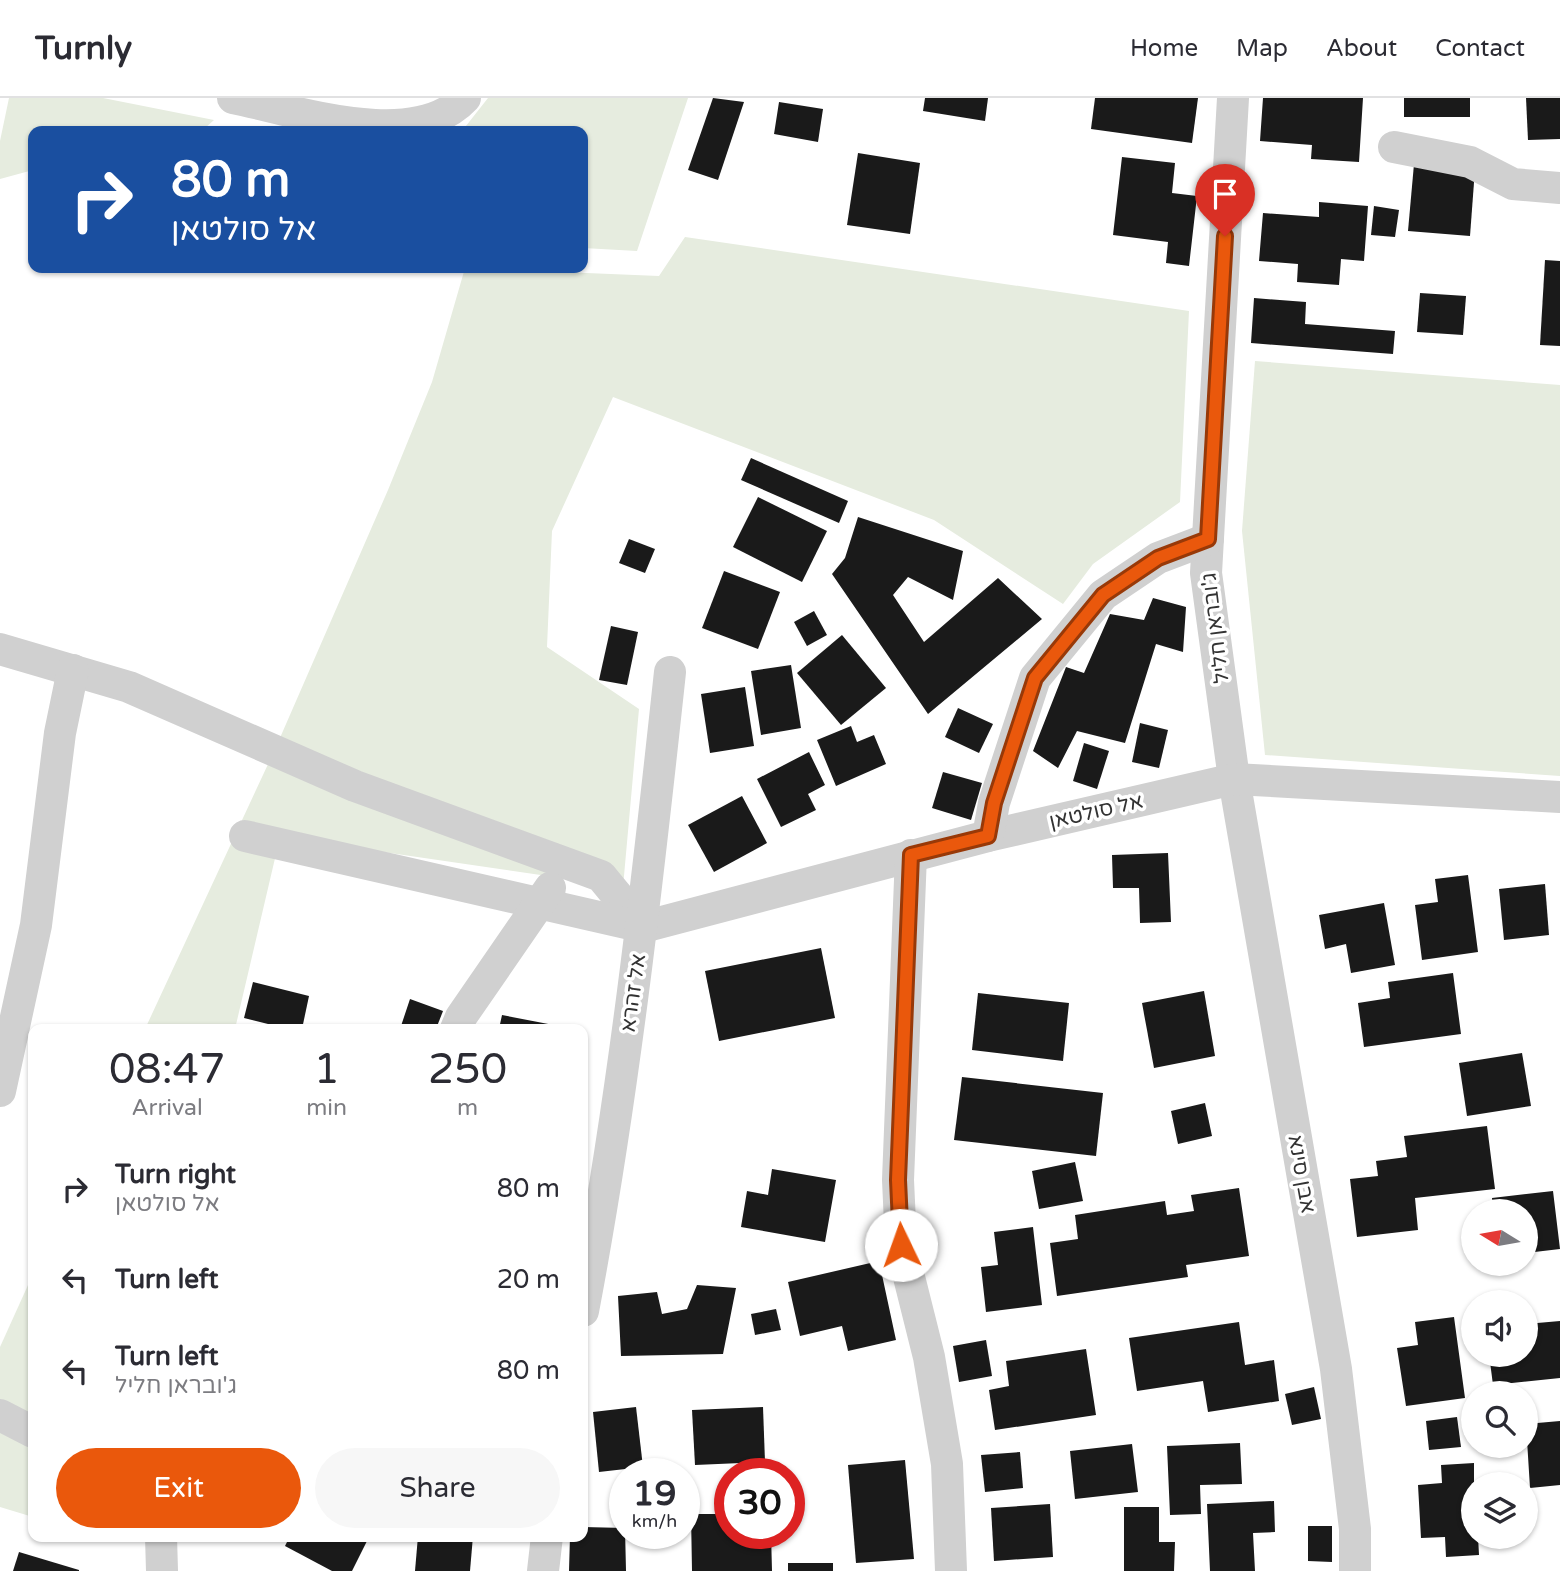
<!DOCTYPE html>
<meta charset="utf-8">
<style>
body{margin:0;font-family:"Varela Round","Noto Sans Hebrew",sans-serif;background:#f7f7f7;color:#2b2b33;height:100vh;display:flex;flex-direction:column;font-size:26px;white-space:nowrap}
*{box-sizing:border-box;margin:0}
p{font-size:23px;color:#7c7c81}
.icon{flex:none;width:38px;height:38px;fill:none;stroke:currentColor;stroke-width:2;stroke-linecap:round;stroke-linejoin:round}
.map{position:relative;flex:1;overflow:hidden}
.drawer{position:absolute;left:28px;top:926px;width:560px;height:518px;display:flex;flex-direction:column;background:#fff;border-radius:14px;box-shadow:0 2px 5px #0004}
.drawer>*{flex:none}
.guide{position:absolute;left:28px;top:28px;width:560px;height:147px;border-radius:14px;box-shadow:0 2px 5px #0004;background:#1a4fa0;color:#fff;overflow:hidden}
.needle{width:46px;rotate:281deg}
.controls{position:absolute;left:1461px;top:1101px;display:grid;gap:14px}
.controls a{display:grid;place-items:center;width:77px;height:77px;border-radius:50%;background:#fff;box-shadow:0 2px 5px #0004;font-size:35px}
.speed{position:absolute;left:609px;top:1360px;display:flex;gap:14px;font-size:35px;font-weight:700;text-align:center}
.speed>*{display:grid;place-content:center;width:91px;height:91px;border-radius:50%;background:#fff;box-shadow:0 2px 5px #0004;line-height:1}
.speed small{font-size:18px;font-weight:400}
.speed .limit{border:10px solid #d22;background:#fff;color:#111}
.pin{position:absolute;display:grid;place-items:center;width:60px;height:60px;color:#fff;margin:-72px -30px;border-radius:50% 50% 50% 0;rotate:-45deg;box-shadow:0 0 7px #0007}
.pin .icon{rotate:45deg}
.me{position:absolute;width:77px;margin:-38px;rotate:357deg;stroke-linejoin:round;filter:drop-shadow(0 0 5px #0008)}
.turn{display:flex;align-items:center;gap:24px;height:147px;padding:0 28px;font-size:32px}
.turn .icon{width:91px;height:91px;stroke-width:2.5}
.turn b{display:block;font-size:49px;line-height:60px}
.eta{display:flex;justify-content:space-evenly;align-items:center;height:119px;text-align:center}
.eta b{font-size:42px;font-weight:600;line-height:49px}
.action{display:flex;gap:14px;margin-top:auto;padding:14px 28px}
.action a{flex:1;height:80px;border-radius:42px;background:#ea580c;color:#fff;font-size:28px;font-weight:600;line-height:80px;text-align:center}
.action a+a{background:#f7f7f7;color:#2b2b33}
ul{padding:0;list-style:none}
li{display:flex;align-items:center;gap:21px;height:91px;padding:0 28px}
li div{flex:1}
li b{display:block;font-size:26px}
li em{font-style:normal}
header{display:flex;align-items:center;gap:42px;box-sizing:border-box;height:98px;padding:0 35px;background:#fff;border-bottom:2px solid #e1e1e2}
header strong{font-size:33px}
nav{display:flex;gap:38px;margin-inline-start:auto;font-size:24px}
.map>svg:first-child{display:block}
.green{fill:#e6ecdf}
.building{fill:#1a1a1a}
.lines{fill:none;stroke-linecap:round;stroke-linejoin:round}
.minor{stroke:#d0d0d0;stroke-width:32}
.route-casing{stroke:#983908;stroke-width:18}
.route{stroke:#ea580c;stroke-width:12}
.labels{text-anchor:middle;stroke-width:7;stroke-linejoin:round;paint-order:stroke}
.street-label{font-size:21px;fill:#333;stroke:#fff}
</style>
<header>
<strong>Turnly</strong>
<nav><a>Home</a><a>Map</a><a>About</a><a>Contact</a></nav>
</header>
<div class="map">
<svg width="1560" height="1473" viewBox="0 0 1560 1473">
<rect width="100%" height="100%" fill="#fff"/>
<!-- green -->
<g class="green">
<polygon points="9,0 103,0 214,22 205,30 193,33 33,33 33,72 0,81 0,43"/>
<polygon points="488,0 688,0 637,153 583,150 583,33 462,33"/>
<polygon points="685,139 1189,213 1180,404 1093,466 1063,506 934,422 613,299 552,433 547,549 639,611 623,789 280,739 235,931 145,931 276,649 388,392 432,284 465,170 659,178"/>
<polygon points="1255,263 1560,287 1560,678 1265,657 1242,433"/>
<polygon points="33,1176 33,1419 0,1409 0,1249"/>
</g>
<!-- building -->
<g class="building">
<polygon points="713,0 744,4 718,82 688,72"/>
<polygon points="925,0 988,0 985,23 923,13"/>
<polygon points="1095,0 1198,0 1192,45 1091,31"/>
<polygon points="1263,0 1363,0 1359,64 1311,61 1312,47 1260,43"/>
<rect x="1404" y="0" width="66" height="19"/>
<polygon points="1526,0 1560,0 1560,41 1528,42"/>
<polygon points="779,4 823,11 818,44 774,36"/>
<polygon points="858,55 920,65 910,136 847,127"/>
<polygon points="1122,59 1175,65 1172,95 1197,98 1189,168 1166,165 1168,144 1113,137"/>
<polygon points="1414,66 1475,71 1470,138 1408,133"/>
<polygon points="1319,104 1368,108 1364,163 1341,161 1339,187 1297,184 1298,166 1259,163 1263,115 1319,119"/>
<polygon points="1374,108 1399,112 1395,139 1371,137"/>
<polygon points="1545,162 1560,163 1560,248 1540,247"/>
<polygon points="1420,195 1466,198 1463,237 1417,234"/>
<polygon points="1254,200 1306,204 1305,226 1395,233 1393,256 1251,245"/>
<polygon points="751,360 848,403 839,425 741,382"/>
<polygon points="758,399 827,433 802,484 733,449"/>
<polygon points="858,419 963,453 953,502 908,479 893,497 924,544 998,480 1042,521 928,616 832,476 845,460"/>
<polygon points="629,441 655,451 645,475 619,465"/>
<polygon points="724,473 780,494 758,551 702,530"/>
<polygon points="1153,500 1186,509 1183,554 1156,546 1125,645 1077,633 1058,670 1033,653 1066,569 1084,575 1110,516 1144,522"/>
<polygon points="814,513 827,537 807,548 794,524"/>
<polygon points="611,528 638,534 627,587 599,582"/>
<polygon points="842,537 886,590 841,627 797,575"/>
<polygon points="791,567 801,630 761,637 751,573"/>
<polygon points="745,589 754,648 710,655 701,596"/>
<polygon points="958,610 993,626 979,655 945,639"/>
<polygon points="1140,625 1168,632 1159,670 1132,664"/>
<polygon points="851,628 857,644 874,637 886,666 836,688 817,642"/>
<polygon points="1084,645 1109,653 1097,691 1073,683"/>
<polygon points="809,654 825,687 808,696 816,712 781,729 757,681"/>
<polygon points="943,674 982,685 971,722 932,710"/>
<polygon points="742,698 767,745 714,774 688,727"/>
<polygon points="1168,755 1171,824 1140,825 1139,790 1113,790 1112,757"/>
<polygon points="1468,777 1478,854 1422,862 1415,807 1438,804 1435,781"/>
<polygon points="1545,786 1549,837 1504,842 1499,791"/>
<polygon points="1384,805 1395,867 1351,875 1346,846 1325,851 1319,817"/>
<polygon points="821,850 835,920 719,943 705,873"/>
<polygon points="1453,875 1461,936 1364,949 1358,905 1390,900 1388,884"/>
<polygon points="253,884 309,898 302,931 288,931 244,920"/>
<polygon points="1204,893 1215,958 1154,970 1142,905"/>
<polygon points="978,895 1069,905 1063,963 972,952"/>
<polygon points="410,901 443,913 436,931 401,928"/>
<polygon points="502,917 569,930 568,931 499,931"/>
<polygon points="1522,955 1531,1008 1467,1018 1459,965"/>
<polygon points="962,979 1103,995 1096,1058 954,1042"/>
<polygon points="1205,1005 1212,1038 1178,1046 1171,1013"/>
<polygon points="1487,1028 1495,1091 1415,1100 1418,1132 1357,1139 1350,1081 1378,1078 1376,1063 1407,1059 1404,1038"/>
<polygon points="1075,1064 1083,1103 1039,1111 1032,1073"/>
<polygon points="772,1071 836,1082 825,1144 741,1129 747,1093 768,1097"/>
<polygon points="1239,1090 1249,1158 1186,1167 1188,1179 1057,1198 1050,1145 1078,1141 1075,1117 1165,1103 1167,1117 1194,1113 1191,1097"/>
<polygon points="1553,1093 1560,1151 1526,1155 1526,1113 1493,1113 1492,1100"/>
<polygon points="1033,1129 1042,1207 986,1214 981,1169 998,1167 994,1134"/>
<polygon points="879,1163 896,1242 848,1253 842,1228 800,1238 788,1184"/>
<polygon points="697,1187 736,1190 723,1256 621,1258 618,1198 657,1194 662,1216 687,1211"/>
<polygon points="776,1211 781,1232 755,1237 751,1216"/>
<polygon points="1454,1219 1465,1300 1406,1308 1397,1250 1418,1247 1415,1224"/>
<polygon points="1560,1223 1560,1280 1493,1287 1489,1256 1526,1256 1526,1226"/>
<polygon points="1239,1224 1245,1267 1274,1262 1279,1303 1208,1314 1203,1283 1137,1293 1129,1240"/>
<polygon points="986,1242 992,1278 959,1284 953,1248"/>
<polygon points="1086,1251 1096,1317 995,1332 989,1292 1009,1288 1006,1263"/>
<polygon points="1314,1289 1321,1321 1292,1327 1285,1296"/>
<polygon points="636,1309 643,1369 599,1374 593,1314"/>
<polygon points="763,1309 765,1364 695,1367 692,1312"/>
<polygon points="1457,1319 1461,1349 1429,1352 1426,1323"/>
<polygon points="1560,1323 1560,1387 1530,1390 1526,1326"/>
<polygon points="1240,1345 1242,1386 1200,1387 1201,1416 1170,1417 1167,1348"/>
<polygon points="1132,1346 1138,1394 1075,1401 1070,1353"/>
<polygon points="1020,1354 1023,1390 985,1394 981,1357"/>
<polygon points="905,1362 914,1461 856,1465 848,1367"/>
<polygon points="1474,1365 1474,1438 1478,1438 1479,1457 1446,1459 1445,1439 1421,1440 1418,1387 1442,1385 1441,1367"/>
<polygon points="1274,1403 1275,1434 1253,1435 1255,1473 1210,1473 1207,1406"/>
<polygon points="1050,1406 1053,1459 994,1463 991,1410"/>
<polygon points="1124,1409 1159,1409 1159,1444 1175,1444 1174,1473 1124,1473"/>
<polygon points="691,1416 730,1416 730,1435 771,1435 772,1473 692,1473"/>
<polygon points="1308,1428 1332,1428 1332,1464 1308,1463"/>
<polygon points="583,1429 625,1430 626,1473 569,1473 570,1438 583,1438"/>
<polygon points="290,1438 358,1438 367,1443 352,1473 332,1473 285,1448"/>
<polygon points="418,1438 473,1438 470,1473 415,1473"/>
<polygon points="19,1454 79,1472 79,1473 13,1473"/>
<rect x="788" y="1465" width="45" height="8"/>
</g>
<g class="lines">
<!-- minor -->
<g class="minor">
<path d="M233 0C297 13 415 54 465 0"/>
<polyline points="1233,0 1206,475 1234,681 1336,1271 1355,1431 1355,1473"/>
<polyline points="1394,49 1470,64 1513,86 1560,90"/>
<polyline points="0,551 129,589 355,688 601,778 643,829"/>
<polyline points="245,738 643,829 988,738 1234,681 1560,699"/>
<polyline points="988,738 994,705 1035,580 1103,497 1158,460 1208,441"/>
<polyline points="911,757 898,1082 901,1147 929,1259 947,1366 951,1473"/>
<polyline points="456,931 461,919 550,790"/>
<polyline points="0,993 36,827 60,635 73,572"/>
<path d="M583 1213C623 1002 647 788 670 574"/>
<polyline points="0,1317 33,1334"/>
<polyline points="161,1438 162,1473"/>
<polyline points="543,1473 547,1438"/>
</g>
</g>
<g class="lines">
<defs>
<polyline id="route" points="901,1147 898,1082 911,757 988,738 994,705 1035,580 1103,497 1158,460 1208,441 1225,138"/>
</defs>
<!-- route casing -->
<use href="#route" class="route-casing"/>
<!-- route -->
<use href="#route" class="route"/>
</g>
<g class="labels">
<!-- street labels -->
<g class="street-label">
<text transform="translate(1215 530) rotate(-97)" y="7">ג'ובראן חליל</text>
<text transform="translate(1096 713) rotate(-13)" y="7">אל סולטאן</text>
<text transform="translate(633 895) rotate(-82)" y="7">אל זהרא</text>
<text transform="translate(1302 1076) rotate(80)" y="7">אבן סינא</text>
</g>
</g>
</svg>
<div class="controls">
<a><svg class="needle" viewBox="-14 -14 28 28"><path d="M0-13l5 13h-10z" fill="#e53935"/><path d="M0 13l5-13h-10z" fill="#7c7c81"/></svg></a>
<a><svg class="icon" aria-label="sound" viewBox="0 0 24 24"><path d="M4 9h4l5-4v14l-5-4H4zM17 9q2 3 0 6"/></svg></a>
<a><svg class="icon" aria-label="search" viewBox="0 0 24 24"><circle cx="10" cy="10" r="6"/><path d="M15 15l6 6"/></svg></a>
<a><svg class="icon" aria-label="layers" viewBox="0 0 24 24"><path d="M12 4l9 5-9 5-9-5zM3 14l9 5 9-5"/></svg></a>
</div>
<div class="speed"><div>19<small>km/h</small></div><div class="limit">30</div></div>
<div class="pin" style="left:1225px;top:138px;background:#d93025"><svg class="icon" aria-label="arrive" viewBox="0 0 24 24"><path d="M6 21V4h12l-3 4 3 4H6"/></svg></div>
<svg class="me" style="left:901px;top:1147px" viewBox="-20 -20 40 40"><circle r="19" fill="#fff"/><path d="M0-13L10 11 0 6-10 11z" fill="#ea580c"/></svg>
<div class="guide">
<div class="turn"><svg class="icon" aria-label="right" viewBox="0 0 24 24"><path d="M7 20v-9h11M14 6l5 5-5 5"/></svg><div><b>80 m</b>אל סולטאן</div></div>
</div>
<section class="drawer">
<div class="eta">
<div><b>08:47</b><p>Arrival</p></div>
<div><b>1</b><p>min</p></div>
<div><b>250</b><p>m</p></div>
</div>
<ul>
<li><svg class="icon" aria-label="right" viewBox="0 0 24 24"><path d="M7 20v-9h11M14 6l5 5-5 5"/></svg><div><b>Turn right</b><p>אל סולטאן</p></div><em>80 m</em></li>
<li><svg class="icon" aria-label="left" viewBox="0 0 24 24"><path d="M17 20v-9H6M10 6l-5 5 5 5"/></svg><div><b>Turn left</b></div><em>20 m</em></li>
<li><svg class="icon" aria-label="left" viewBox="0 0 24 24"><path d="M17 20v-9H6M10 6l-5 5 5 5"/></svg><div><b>Turn left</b><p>ג'ובראן חליל</p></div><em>80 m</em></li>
</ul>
<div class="action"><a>Exit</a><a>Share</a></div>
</section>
</div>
